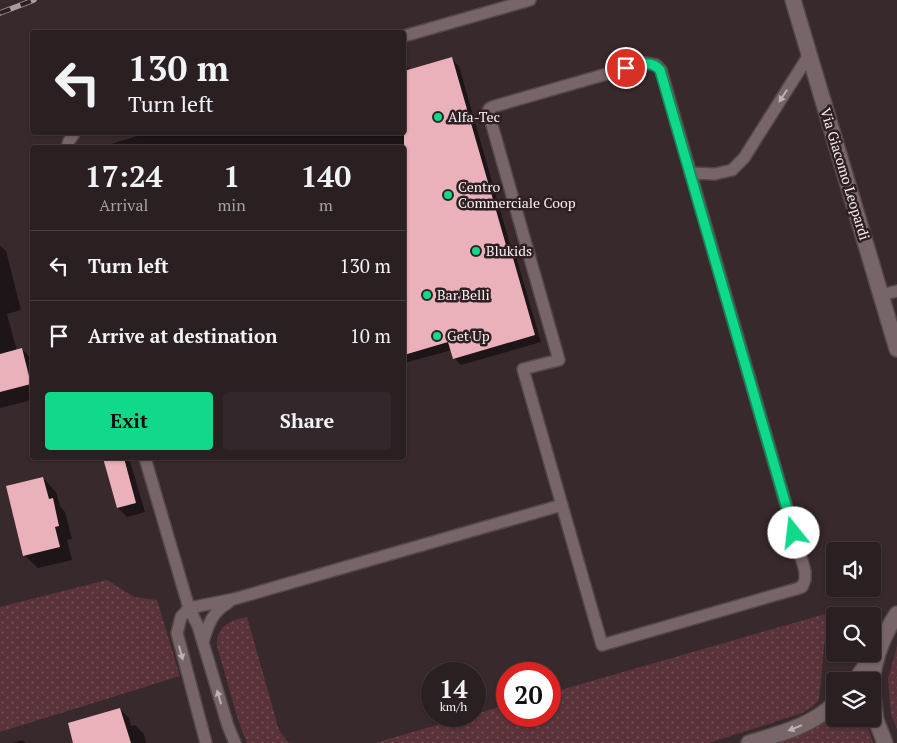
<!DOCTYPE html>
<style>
body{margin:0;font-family:"PT Serif",serif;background:#32272a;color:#f1f3f6;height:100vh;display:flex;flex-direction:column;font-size:19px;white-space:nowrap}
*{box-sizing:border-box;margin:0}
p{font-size:16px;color:#a5a2a5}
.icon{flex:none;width:28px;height:28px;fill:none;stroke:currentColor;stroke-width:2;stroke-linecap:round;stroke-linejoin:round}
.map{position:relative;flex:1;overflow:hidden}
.side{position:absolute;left:30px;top:145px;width:376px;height:315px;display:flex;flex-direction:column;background:#2a1f21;border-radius:5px;box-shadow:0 1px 4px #0004,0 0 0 1px #463d3f}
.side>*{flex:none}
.guide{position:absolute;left:30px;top:30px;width:376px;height:105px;border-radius:5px;box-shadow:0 1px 4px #0004,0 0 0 1px #463d3f;background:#2a1f21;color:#f1f3f6;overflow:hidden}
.tools{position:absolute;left:826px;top:542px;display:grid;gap:10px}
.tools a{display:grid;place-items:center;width:55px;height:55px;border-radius:5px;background:#2a1f21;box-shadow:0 1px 4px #0004,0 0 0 1px #463d3f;font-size:25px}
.speed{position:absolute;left:421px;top:662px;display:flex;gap:10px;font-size:25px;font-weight:700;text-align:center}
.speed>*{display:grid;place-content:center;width:65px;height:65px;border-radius:50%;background:#2a1f21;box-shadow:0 1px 4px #0004,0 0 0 1px #463d3f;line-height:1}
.speed small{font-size:12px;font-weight:400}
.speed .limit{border:8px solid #d22;background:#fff;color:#111}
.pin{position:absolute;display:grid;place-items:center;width:42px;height:42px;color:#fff;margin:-21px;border:2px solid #fff;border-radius:50%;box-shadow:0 1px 5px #0007}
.me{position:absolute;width:55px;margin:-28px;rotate:344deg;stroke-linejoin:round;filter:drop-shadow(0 0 4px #0008)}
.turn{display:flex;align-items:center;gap:18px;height:105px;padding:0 15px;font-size:22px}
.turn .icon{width:65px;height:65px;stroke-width:2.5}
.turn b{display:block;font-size:35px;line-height:42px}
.eta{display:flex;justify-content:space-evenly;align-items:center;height:85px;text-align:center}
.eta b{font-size:30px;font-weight:600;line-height:35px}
.primary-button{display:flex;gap:10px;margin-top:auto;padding:10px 15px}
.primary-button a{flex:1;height:58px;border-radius:5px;background:#10d98a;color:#111;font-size:20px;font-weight:600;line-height:58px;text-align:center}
.primary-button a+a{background:#32272a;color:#f1f3f6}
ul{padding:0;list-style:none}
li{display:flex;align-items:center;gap:15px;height:70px;padding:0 15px;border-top:1px solid #463d3f}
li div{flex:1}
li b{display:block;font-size:19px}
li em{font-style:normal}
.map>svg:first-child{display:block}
.grass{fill:url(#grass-dots)}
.shadow{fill:#0007}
.building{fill:#eab1ba}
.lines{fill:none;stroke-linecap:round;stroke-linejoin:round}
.lane-casing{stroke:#544749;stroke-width:14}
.street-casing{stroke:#544749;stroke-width:18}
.secondary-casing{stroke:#544749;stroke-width:18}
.lane{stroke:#776567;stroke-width:11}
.street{stroke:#776567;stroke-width:15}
.secondary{stroke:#776567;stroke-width:15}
.rail-casing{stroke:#a89c9e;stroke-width:5.5}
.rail{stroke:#2e2022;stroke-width:4;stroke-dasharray:11;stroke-linecap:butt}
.oneway{fill:#bfb1b3}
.route-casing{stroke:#0a8d5a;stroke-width:12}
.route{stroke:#10d98a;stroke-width:9}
.poi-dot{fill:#10d98a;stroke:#2e2022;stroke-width:2}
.labels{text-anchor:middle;stroke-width:5;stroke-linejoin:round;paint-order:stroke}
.poi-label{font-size:14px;fill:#faf0f1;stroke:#2e2022;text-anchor:start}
.street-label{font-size:14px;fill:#faf0f1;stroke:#2e2022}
</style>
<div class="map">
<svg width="897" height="743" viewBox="0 0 897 743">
<defs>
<pattern id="grass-dots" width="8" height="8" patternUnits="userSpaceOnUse" patternTransform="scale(1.25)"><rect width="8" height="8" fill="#5a333a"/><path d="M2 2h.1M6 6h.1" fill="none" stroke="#735157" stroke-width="1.8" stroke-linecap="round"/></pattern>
</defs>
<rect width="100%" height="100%" fill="#38292c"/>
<!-- grass -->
<g class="grass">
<polygon points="107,580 134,597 157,600 180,676 0,732 0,607"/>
<polygon points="839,610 827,635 824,647 819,700 812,707 802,713 709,743 375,743 468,716 475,716 475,714 507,705 508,716 550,716 550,693"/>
<path d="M247 617 279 730 288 742 293 743H247L239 723 217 646C217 625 229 621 247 617Z"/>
<polygon points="897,646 897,729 891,715 888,679"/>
<polygon points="835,715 835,719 865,719 873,743 777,743 814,729"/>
</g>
<!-- shadow -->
<g class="shadow">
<polygon points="452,59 459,66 513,255 517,260 541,342 461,365 454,358 452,350 404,363 404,148 98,148 150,132 404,132 404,63 410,71"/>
<polygon points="0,246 6,251 21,310 7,314 17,351 22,349 32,360 32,400 0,408"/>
<polygon points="104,458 129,458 145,512 127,517 118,508"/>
<polygon points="43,478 56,492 60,506 65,512 72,539 67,540 72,560 38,568 24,555"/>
<polygon points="120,709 129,718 131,726 135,725 144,734 146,743 74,743"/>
<polygon points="22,740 26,743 12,743"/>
</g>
<!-- building -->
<g class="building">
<polygon points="452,57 508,252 511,251 535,335 453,359 448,342 404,355 404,71"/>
<polygon points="22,348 31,384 0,392 0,354"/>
<polygon points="103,458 124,458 136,503 117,508"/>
<polygon points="43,477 49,499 53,498 59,526 55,527 60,547 23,556 6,486"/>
<polygon points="120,708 131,743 73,743 68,723"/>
</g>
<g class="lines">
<defs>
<g id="lane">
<polyline points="404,36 530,0"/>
<polygon points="645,63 656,65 661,70 805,571 805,580 802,587 796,589 602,645 523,369 559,360 488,111 490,108 495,106"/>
<polyline points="67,148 69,141 75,132"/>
<polyline points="690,173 715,174 732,170 744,158 809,55"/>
<polyline points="881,295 897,291"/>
<polyline points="145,458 189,608 198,626 228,726 235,743"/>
<path d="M203 642C208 625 212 612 228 603"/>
<polyline points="206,743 177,633 181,617 189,608 234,599 562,505"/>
</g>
<g id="street">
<polyline points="855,681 878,649"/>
<path d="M749 743C779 734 812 726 835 703"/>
</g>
<g id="secondary">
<polyline points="793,0 897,349"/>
<path d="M872 681C875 656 883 635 897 614"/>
<polyline points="872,690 876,720 885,743"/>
</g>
</defs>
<!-- lane casing -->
<use href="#lane" class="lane-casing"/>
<!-- street casing -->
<use href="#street" class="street-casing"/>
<!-- secondary casing -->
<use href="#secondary" class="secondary-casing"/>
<!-- lane -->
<use href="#lane" class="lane"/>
<!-- street -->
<use href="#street" class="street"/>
<!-- secondary -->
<use href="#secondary" class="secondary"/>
<defs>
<polyline id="rail" points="0,13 34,0"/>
</defs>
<!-- rail casing -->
<use href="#rail" class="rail-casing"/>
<!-- rail -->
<use href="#rail" class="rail"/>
</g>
<!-- one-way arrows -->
<defs><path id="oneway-solid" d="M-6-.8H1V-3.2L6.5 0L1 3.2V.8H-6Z" transform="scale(1.25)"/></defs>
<g class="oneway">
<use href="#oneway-solid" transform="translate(783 96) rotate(123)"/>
<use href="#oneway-solid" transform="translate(181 653) rotate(74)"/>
<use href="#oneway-solid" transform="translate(219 697) rotate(-106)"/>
<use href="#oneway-solid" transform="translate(795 728) rotate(158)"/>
</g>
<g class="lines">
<defs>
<path id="route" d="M626 68C638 65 651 59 660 70L794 533"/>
</defs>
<!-- route casing -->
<use href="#route" class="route-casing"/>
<!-- route -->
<use href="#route" class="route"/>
</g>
<!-- markers -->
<g class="poi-dot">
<circle cx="438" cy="117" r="5"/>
<circle cx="448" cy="195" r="5"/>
<circle cx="476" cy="251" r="5"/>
<circle cx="427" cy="295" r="5"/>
<circle cx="437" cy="336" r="5"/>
</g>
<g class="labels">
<!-- poi labels -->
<g class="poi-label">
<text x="448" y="122">Alfa-Tec</text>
<text x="458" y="192">Centro<tspan x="458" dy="16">Commerciale Coop</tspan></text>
<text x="486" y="256">Blukids</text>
<text x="437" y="300">Bar Belli</text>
<text x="447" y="341">Get Up</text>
</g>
<!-- street labels -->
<g class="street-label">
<text transform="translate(845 174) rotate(73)" y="5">Via Giacomo Leopardi</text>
</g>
</g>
</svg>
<div class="tools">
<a><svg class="icon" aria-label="sound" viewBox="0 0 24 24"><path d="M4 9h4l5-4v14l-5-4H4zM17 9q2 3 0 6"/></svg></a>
<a><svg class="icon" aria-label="search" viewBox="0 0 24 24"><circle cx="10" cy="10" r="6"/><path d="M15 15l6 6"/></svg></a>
<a><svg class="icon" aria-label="layers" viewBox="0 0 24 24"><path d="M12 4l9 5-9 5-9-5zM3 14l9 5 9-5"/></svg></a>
</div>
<div class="speed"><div>14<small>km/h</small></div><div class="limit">20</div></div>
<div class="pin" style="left:626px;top:68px;background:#d93025"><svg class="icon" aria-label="arrive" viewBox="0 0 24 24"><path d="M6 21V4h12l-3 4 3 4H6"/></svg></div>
<svg class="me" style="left:794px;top:533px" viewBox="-20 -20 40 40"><circle r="19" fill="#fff"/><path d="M0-13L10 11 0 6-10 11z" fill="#10d98a"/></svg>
<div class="guide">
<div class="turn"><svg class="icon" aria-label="left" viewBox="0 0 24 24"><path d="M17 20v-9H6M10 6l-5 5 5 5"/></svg><div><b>130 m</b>Turn left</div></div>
</div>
<section class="side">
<div class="eta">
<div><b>17:24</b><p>Arrival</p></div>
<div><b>1</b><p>min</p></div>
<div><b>140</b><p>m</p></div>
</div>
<ul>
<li><svg class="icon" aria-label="left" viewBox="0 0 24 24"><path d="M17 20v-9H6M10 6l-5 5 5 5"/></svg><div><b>Turn left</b></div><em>130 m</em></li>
<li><svg class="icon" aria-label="arrive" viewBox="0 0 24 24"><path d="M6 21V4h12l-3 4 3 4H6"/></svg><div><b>Arrive at destination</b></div><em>10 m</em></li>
</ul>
<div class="primary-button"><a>Exit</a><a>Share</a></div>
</section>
</div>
